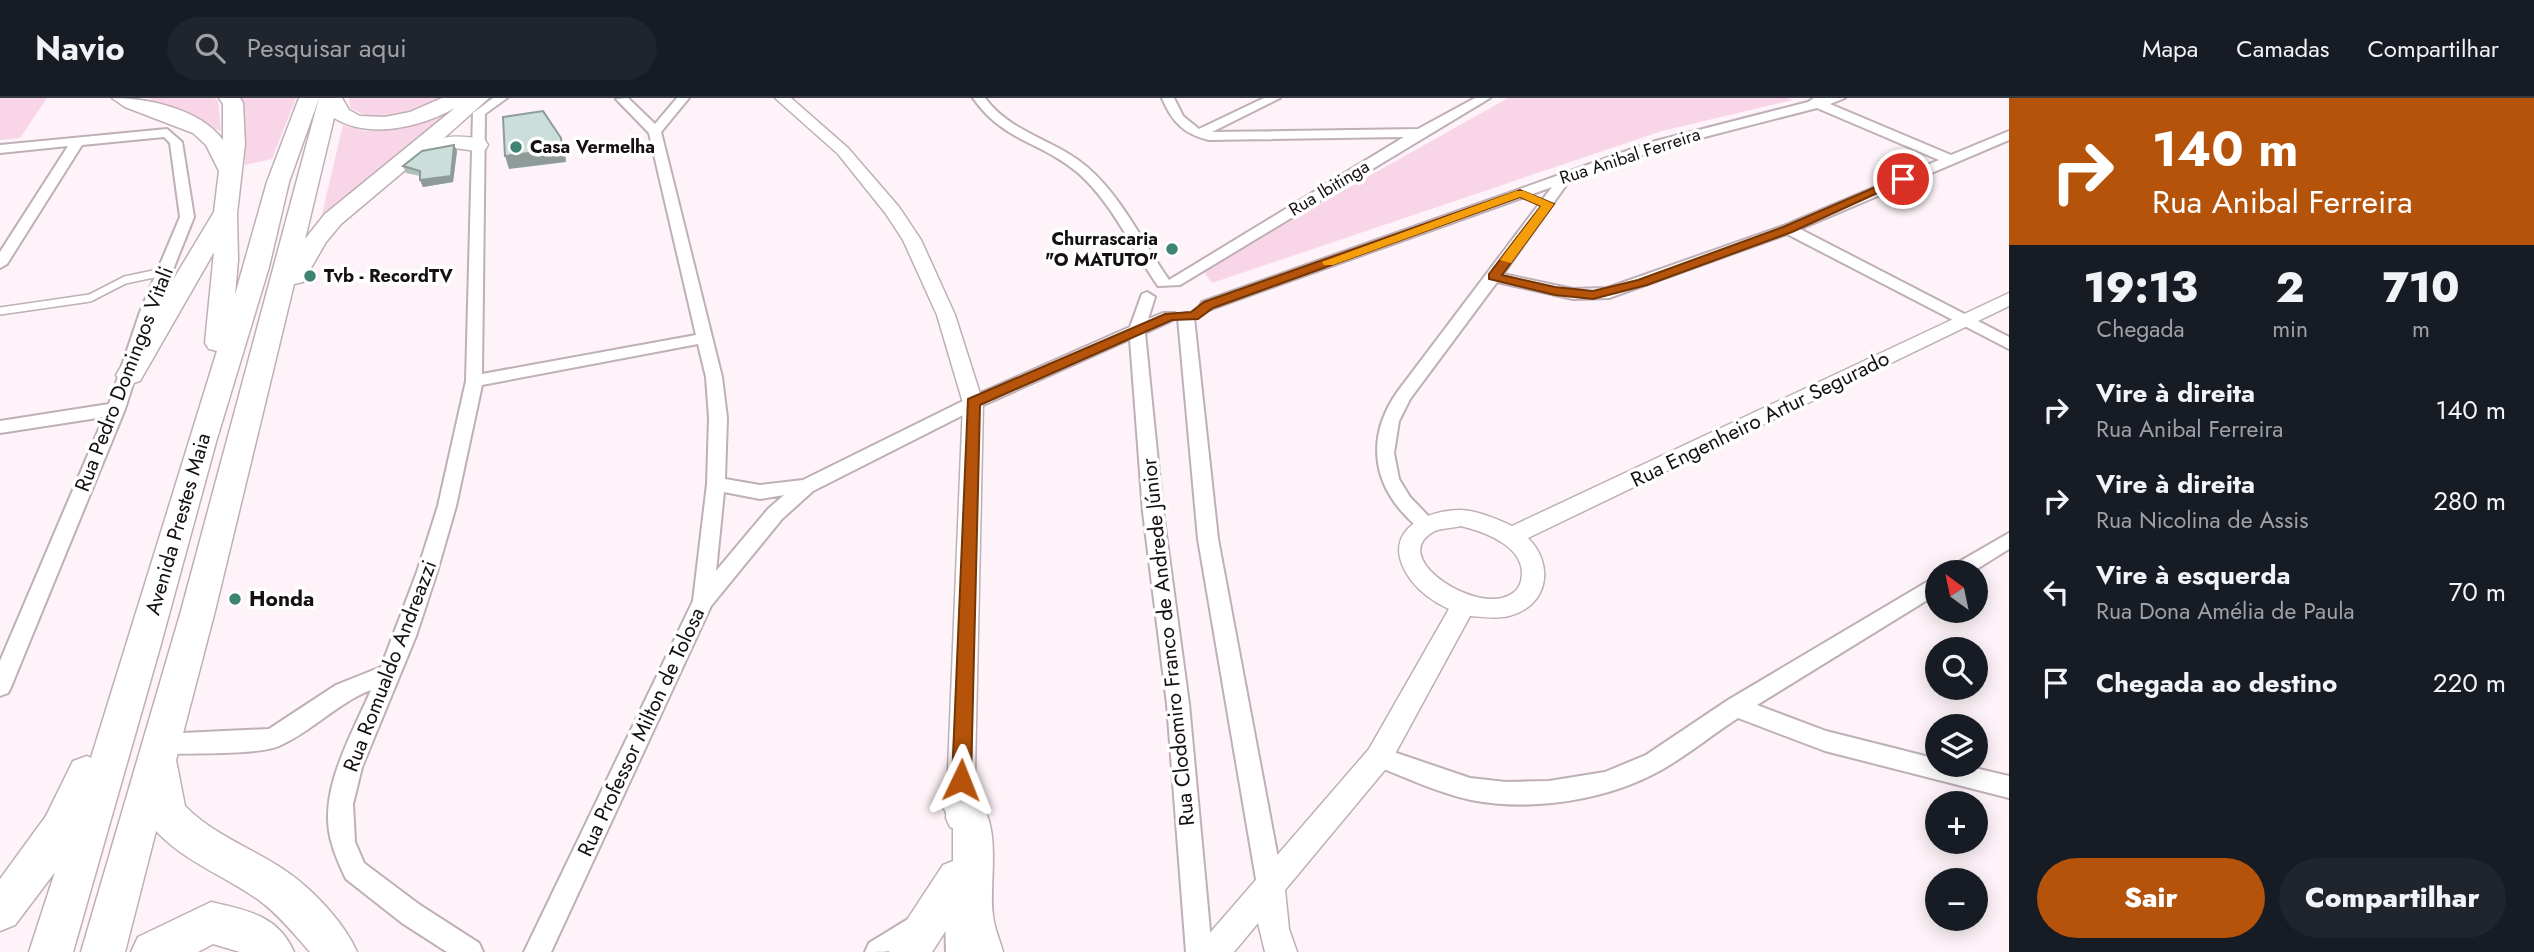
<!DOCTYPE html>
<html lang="pt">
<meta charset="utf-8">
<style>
body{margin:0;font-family:Jost,sans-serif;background:#20242c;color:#f1f3f6;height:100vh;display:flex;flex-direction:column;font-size:26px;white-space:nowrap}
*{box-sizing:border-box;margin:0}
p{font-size:23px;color:#9ea1a6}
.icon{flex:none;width:38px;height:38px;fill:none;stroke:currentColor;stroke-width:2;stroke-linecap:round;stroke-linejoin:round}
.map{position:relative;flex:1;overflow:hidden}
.side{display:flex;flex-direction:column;background:#171b24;width:525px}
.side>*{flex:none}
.hud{background:#b45309;color:#fff;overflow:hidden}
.needle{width:46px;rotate:327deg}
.fabs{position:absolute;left:1925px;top:462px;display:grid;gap:14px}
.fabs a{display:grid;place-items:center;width:63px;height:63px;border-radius:50%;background:#171b24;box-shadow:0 4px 18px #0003;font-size:35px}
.pin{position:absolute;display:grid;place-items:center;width:60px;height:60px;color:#fff;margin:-30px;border:4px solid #fff;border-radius:50%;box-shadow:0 2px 7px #0007}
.me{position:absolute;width:77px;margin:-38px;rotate:2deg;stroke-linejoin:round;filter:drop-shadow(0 0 5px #0008)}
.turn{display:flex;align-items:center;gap:24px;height:147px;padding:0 28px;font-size:32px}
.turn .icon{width:91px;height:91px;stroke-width:2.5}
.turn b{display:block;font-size:49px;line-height:60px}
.eta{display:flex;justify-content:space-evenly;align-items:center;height:119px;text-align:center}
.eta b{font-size:42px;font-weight:800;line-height:49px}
.primary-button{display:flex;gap:14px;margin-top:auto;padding:14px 28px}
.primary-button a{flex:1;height:80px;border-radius:42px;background:#b45309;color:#fff;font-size:28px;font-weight:800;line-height:80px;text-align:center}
.primary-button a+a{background:#20242c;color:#f1f3f6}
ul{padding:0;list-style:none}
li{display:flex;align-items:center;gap:21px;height:91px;padding:0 28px}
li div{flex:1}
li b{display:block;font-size:26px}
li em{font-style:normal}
header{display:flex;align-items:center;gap:42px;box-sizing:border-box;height:98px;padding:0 35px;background:#171b24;border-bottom:2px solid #363941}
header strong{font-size:33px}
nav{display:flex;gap:38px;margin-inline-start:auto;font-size:24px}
.search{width:490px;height:63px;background:#20242c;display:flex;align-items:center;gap:18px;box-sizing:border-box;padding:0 24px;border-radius:38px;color:#9ea1a6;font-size:26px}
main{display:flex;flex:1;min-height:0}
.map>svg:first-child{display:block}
.green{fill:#f9d6e7}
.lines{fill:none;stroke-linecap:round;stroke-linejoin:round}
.service-casing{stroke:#bfafb6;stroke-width:10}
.minor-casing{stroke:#bfafb6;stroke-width:4}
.tertiary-casing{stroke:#bfafb6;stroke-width:3}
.primary-casing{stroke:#bfafb6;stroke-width:3}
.trunk-casing{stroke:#bfafb6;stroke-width:3}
.service{stroke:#fff;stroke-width:7}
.minor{fill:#fff;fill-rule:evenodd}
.tertiary{fill:#fff;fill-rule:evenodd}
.primary{fill:#fff;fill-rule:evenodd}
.trunk{fill:#fff;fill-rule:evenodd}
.wall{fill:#afbfbb}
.shaded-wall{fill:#8f9b99}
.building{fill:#ccdeda;stroke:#8f9b99;stroke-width:2}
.route{fill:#b45309;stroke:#753606;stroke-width:2}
.slow{fill:#f59e0b}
.poi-dot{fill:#3f8375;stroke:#fff;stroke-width:2.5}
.labels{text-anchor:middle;stroke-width:7;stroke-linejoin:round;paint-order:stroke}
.far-poi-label{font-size:18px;font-weight:bold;fill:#151012;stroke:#fff;text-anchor:start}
.far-street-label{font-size:18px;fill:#151012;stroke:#fff}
.street-label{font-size:21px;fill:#151012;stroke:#fff}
.poi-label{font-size:21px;font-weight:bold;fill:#151012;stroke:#fff;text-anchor:start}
</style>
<header>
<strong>Navio</strong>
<div class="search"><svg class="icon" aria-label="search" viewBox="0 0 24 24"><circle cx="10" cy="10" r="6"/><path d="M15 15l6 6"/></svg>Pesquisar aqui</div>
<nav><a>Mapa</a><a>Camadas</a><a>Compartilhar</a></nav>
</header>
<main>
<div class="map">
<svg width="2009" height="854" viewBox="0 0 2009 854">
<rect width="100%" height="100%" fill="#fdf3f8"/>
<!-- green -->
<g class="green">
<polygon points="0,0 47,0 20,40 0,42"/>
<polygon points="148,0 214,0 218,3 221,33 186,20"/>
<polygon points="240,0 296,0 272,61 245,67 245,19"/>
<path d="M349 0H446C425 12 396 23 371 19 364 18 357 13 350 10Z"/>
<polygon points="1508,0 1787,0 1793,2 1662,33 1212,185 1202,172"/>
<polygon points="451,14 321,120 343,27 365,33 407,26"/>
</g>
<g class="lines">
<defs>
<polyline id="service" points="0,213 90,200 125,182 163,174"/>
<g id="minor">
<path d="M493 0H507L485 16 482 276 696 237 649 35 616 1 628 0 655 26 677 0H689L661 34 722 279 727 320 725 381 760 387 803 382 967 301 1130 229 1142 196 1147 194 1155 199 1148 221 1163 215H1175L1177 218 1175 221 1145 235 1163 414 1189 606 1212 854H1186L1167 606 1143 414 1130 241 979 309 813 393 782 421 711 508 551 854H524L693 503 707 386 709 320 706 279 698 246 482 287 456 408 437 474 416 538 362 669 353 706 355 744 364 765 420 807 479 845 483 854H447L402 825 346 781C341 770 335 758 332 746 316 695 352 637 371 592 337 605 313 633 279 648 259 657 187 655 161 656L153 653 150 646 153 639 161 636 269 631 336 587 381 569 417 474 438 408 466 283 473 15ZM724 394 760 401 784 397 768 411 716 473Z"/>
<path d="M973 0H985C1012 36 1054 41 1087 69 1122 99 1143 145 1169 182L1404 39 1209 42C1184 36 1172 24 1162 0H1174L1183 18 1199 31 1264 0H1280L1212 34 1418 31 1475 0H1490L1180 187 1158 188C1132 151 1112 104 1077 74 1040 43 1004 44 973 0Z"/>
<path d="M1814 0H1845L1830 6 1951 57 2009 33V42L1800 131 2009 239V251L1787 136 1609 200 1573 201 1497 184 1410 301 1399 323 1394 355 1399 381 1410 399 1436 426 1433 431C1420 435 1414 426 1406 418 1370 381 1368 335 1398 293L1552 89 1214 210 1208 212 1200 207 1202 204 1652 44 1808 4ZM1817 10 1939 62 1783 128 1607 190 1573 191 1503 176 1569 83 1662 50Z"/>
<polygon points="167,31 182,44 194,119 156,214 125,311 11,589 8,595 0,598 0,563 104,319 0,335 0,323 109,306 140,214 180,119 170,45 164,39 82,47 7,166 0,170 0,154 68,48 0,55 0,47"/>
<polygon points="1186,215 1194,220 1218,441 1283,787 1279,796 1270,799 1261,796 1257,787 1198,441 1178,220"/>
<polygon points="2009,435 2009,451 1972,474 1947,474 1950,469"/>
<path d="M1937 478V496L1757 607 1826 633 1937 661V667H1962L2009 678V700L1825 653 1738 620C1713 636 1689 656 1663 671 1609 702 1533 714 1471 702 1438 695 1403 678 1371 666L1367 659 1371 652 1379 649 1470 680 1506 684 1549 683 1605 674 1646 657 1728 602Z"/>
<polygon points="958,801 967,804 971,813 972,854 946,854 945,813 949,804"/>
<path d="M913 818 922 822 926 831C915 854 889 854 865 854L869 845Z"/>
</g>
<g id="tertiary">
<polygon points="775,0 791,0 848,50 899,109 921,142 955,217 983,305 974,720 970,729 960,733 950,729 946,720 963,305 937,217 903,142 886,116 838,56"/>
<path d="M2009 195V208L1528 440C1555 467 1548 508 1509 518 1496 521 1484 519 1470 518L1389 667 1285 792 1289 831 1297 854H1265L1258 825 1234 854H1198L1203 843 1369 651 1449 511C1434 504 1421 495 1411 482 1379 439 1417 413 1460 412 1476 412 1497 421 1512 428ZM1461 428C1486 434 1529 450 1521 483 1519 492 1511 498 1502 500 1465 509 1388 457 1435 433 1442 430 1453 430 1461 428Z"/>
</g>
<path id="primary" d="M960 690C1008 708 988 777 993 817 994 830 1000 842 1003 854H963L954 820 932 854H889L895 840 943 767 953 763V728L942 707 947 695Z"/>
<g id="trunk">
<path d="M112 0C148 0 200 11 223 42V6L219 0H240L243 5 245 46 237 115 238 162 235 197 267 84 299 0H319L289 84 269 169 216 344 159 553 73 854H29L55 774 15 827 0 833V781L46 718 73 663 87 658 91 660 217 253 209 251 205 245 214 154 140 283 130 286 120 283 116 277 214 114 219 73 206 47 193 35 125 9Z"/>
<path d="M319 0H342L349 12 360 18 385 19 410 14 442 0H489L444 40C457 37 471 39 485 42L488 47 485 52 477 53 454 50 423 57 341 126 326 144 303 184 294 186 215 513 176 662 185 708C215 739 256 751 290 776 315 794 345 826 357 854H310C295 837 278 816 260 803 226 778 186 765 156 733L125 854H81L181 513ZM455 10 325 116 305 141 334 20C370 42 421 29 455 10Z"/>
<path d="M211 804C246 812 278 817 294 854H240L213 846 198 854H131L138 839Z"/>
</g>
</defs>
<!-- service casing -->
<use href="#service" class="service-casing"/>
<!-- minor casing -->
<use href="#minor" class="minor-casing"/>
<!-- tertiary casing -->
<use href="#tertiary" class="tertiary-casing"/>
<!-- primary casing -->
<use href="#primary" class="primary-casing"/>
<!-- trunk casing -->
<use href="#trunk" class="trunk-casing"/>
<!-- service -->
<use href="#service" class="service"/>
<!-- minor -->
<use href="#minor" class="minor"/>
<!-- tertiary -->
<use href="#tertiary" class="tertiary"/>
<!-- primary -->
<use href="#primary" class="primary"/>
<!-- trunk -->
<use href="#trunk" class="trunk"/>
</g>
<!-- wall -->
<polygon class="wall" points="454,47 457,53 453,84 423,89 420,82 420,78 406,75 403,68"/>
<!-- shaded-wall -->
<g class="shaded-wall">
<polygon points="561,40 565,53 566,64 509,71 505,58"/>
<polygon points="454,47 457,53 453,84 423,89 420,82"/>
</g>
<!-- building -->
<g class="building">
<polygon points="543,13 561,40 562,51 505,58 503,19"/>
<polygon points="454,47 451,78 420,82 420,73 403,68 422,53"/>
</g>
<!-- route -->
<polygon class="route" points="1899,79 1908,81 1792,134 1647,187 1593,201 1555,197 1489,181 1489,176 1541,108 1520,99 1213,210 1198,221 1172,222 980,307 971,682 968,688 961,690 955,688 952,682 968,301 1165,216 1191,214 1204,204 1520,92 1554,106 1502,177 1555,189 1593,193 1638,182 1783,129"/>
<!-- slow -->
<polygon class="slow" points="1516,93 1524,93 1554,106 1511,165 1500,162 1541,108 1520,99 1333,167 1324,167 1322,164"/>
<!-- markers -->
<g class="poi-dot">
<circle cx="516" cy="49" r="7"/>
<circle cx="1172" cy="151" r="7"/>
<circle cx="310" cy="178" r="7"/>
<circle cx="235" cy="501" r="7"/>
</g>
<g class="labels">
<!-- far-poi labels -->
<g class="far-poi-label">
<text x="530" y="55">Casa Vermelha</text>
<text x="1158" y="147" text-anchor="end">Churrascaria<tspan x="1158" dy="21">"O MATUTO"</tspan></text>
<text x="324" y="184">Tvb - RecordTV</text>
</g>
<!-- far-street labels -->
<g class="far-street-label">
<text transform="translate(1630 58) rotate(-18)" y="6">Rua Anibal Ferreira</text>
<text transform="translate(1329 90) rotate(-31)" y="6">Rua Ibitinga</text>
</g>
<!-- street labels -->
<g class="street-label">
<text transform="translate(124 281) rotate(-69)" y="7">Rua Pedro Domingos Vitali</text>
<text transform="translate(1760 321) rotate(-26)" y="7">Rua Engenheiro Artur Segurado</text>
<text transform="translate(178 426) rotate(-74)" y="7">Avenida Prestes Maia</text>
<text transform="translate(1168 544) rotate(-96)" y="7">Rua Clodomiro Franco de Andrede Júnior</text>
<text transform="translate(390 568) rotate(-69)" y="7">Rua Romualdo Andreazzi</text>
<text transform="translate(641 634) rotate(-65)" y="7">Rua Professor Milton de Tolosa</text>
</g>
<!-- poi labels -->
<g class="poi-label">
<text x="249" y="508">Honda</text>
</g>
</g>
</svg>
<div class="fabs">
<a><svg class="needle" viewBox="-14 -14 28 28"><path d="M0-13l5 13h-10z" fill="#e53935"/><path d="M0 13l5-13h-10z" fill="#9ea1a6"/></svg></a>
<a><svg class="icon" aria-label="search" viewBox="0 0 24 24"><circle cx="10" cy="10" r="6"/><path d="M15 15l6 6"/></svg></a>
<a><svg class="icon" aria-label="layers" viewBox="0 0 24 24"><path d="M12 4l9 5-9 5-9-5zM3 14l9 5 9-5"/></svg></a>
<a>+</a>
<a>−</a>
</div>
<div class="pin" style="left:1903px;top:81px;background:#d93025"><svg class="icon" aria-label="arrive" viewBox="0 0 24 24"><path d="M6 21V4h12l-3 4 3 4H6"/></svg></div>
<svg class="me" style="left:961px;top:682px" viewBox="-20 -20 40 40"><path d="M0-17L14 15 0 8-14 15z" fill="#b45309" stroke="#fff" stroke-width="4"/></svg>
</div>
<section class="side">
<div class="hud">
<div class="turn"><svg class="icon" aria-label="right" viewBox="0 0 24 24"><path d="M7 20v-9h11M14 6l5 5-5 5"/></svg><div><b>140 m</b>Rua Anibal Ferreira</div></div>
</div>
<div class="eta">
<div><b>19:13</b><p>Chegada</p></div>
<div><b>2</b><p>min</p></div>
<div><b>710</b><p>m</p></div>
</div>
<ul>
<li><svg class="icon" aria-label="right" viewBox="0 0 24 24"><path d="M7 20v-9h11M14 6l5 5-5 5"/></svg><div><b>Vire à direita</b><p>Rua Anibal Ferreira</p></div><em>140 m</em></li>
<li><svg class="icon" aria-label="right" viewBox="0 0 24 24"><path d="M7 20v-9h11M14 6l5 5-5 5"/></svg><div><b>Vire à direita</b><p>Rua Nicolina de Assis</p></div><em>280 m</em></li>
<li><svg class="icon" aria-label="left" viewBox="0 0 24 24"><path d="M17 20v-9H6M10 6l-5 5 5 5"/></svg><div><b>Vire à esquerda</b><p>Rua Dona Amélia de Paula</p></div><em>70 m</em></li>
<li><svg class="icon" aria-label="arrive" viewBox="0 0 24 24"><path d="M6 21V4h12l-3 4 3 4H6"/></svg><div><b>Chegada ao destino</b></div><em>220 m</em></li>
</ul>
<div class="primary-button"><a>Sair</a><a>Compartilhar</a></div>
</section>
</main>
